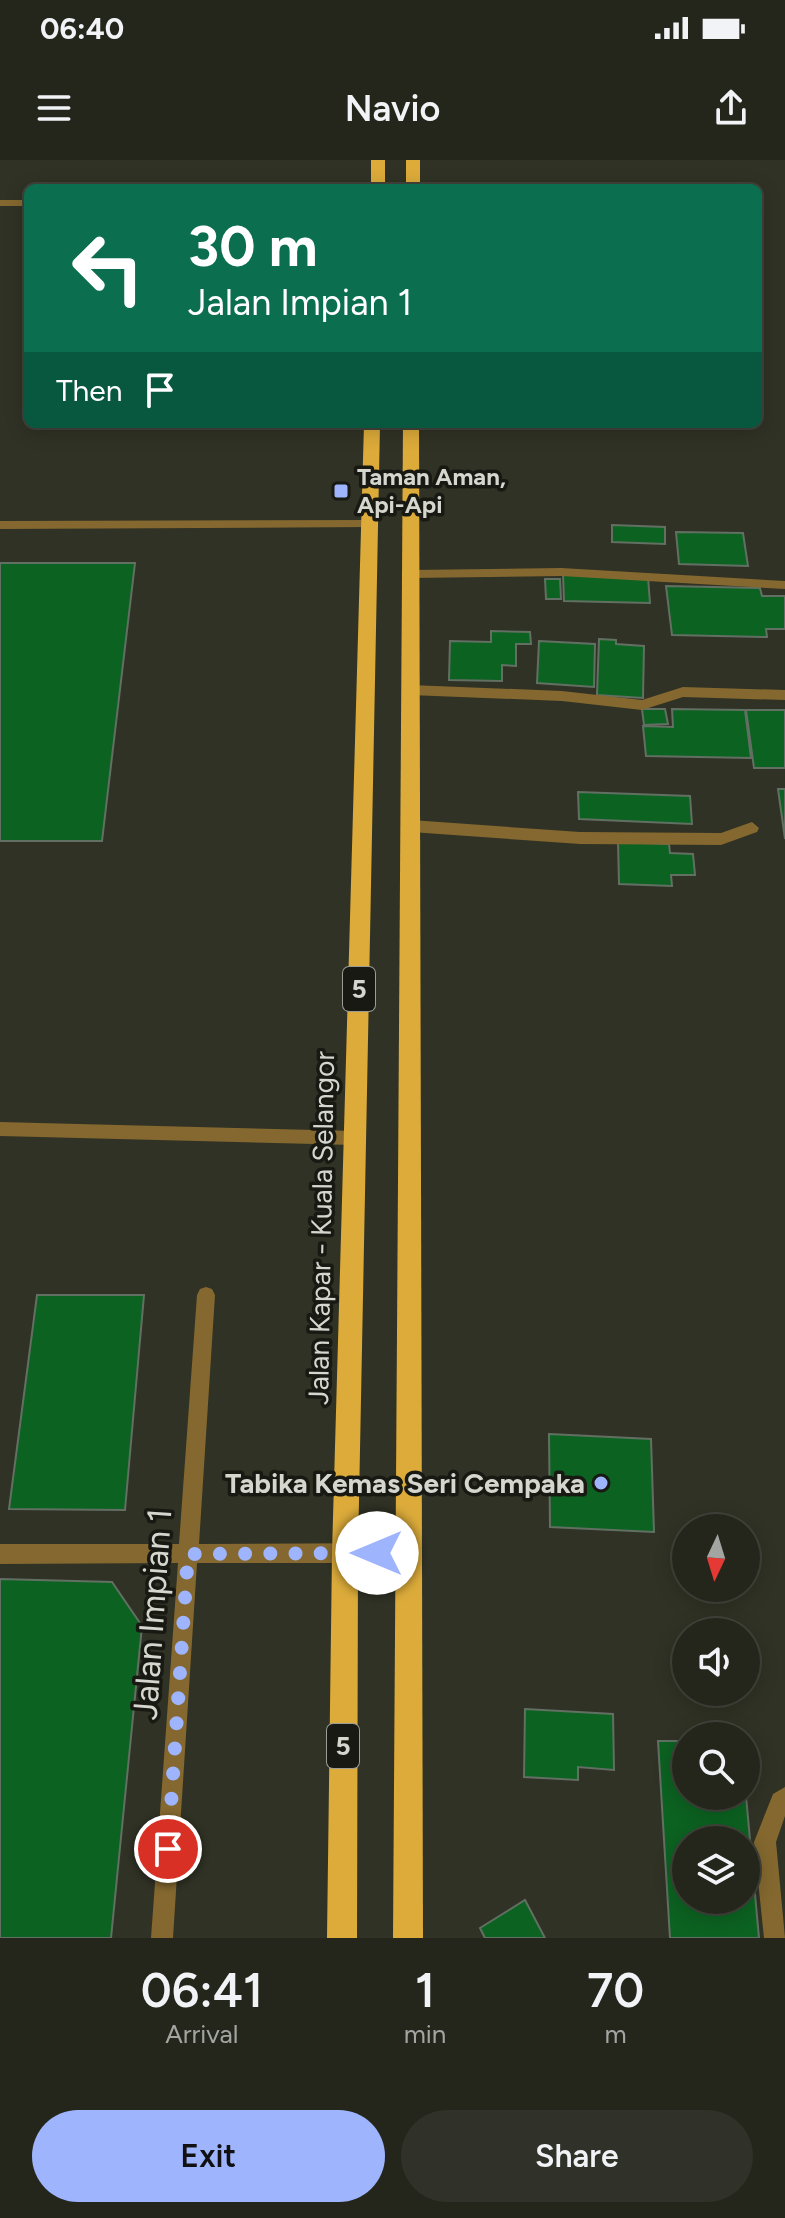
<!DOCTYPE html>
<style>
body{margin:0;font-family:Figtree,sans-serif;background:#303229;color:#f1f3f6;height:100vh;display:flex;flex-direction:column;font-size:30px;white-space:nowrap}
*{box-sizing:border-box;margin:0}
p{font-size:26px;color:#a3a5a3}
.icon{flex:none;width:44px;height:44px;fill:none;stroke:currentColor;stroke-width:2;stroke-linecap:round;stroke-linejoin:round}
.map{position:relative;height:1778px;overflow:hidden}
.side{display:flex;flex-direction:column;background:#24261c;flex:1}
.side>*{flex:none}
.top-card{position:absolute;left:24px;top:24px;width:738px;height:244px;border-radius:12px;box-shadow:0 4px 20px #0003,0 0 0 2px #41433b;background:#0b6e4f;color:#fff;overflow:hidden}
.needle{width:52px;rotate:184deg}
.fabs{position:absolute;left:672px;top:1354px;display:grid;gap:16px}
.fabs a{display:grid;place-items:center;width:88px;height:88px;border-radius:50%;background:#24261c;box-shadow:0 4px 20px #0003,0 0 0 2px #41433b;font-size:40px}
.pin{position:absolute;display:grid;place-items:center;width:68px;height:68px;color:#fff;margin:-34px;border:4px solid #fff;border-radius:50%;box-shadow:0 2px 8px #0007}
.me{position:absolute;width:88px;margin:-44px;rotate:270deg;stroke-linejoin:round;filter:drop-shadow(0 0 6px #0008)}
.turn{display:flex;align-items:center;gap:28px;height:168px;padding:0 32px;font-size:36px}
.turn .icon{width:104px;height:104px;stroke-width:2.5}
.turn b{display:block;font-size:56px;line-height:68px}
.then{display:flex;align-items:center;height:76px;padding:0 32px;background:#0003;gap:16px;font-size:30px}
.eta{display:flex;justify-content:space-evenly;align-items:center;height:136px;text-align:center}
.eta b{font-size:48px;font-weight:600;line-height:56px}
.action{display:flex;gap:16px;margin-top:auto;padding:16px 32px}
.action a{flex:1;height:92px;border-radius:48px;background:#9eb4fd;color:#111;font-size:32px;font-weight:600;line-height:92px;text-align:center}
.action a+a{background:#303229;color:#f1f3f6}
.status{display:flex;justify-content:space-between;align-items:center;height:56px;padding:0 40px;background:#24261c;direction:ltr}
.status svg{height:22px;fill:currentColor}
header{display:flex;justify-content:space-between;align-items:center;height:104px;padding:0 32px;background:#24261c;font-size:36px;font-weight:600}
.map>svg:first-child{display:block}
.building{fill:#0c6221;stroke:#626f63;stroke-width:2;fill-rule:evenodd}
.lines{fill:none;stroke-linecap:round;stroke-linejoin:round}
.service{fill:#84682f;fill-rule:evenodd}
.minor{fill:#84682f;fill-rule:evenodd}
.trunk{fill:#dcab3a;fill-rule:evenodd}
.route{stroke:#9eb4fd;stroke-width:14;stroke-dasharray:0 25.2}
.poi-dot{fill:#9eb4fd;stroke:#181913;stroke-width:3}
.labels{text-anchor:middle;stroke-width:7;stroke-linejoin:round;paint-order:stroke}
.far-poi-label{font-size:24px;font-weight:bold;fill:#d5d6ce;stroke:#181913;text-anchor:start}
.shield{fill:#181913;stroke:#9c9d96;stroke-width:2}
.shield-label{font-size:26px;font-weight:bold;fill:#d5d6ce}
.street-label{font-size:28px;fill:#d5d6ce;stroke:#181913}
.poi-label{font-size:28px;font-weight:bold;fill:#d5d6ce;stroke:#181913;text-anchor:end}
.near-street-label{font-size:34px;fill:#d5d6ce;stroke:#181913}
</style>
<div class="status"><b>06:40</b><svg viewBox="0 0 49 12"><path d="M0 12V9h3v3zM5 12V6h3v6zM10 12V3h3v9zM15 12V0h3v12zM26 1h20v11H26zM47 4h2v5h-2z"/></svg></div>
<header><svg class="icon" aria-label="menu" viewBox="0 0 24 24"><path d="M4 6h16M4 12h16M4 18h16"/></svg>Navio<svg class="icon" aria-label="share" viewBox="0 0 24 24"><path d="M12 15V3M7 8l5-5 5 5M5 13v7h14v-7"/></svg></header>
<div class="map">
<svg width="785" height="1778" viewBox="0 0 785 1778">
<rect width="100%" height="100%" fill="#303225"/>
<!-- building -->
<g class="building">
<polygon points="612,365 665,367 665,384 612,382"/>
<polygon points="676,372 743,373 748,406 679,404"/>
<polygon points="0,403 135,403 102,681 0,681"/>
<polygon points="563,414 648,417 650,443 564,441"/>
<polygon points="545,419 560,419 561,439 546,439"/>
<polygon points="666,426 760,428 762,436 785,436 785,469 766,469 767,477 672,475"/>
<polygon points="491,471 530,472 531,484 516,484 516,506 502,505 502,521 449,520 450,481 491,482"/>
<polygon points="599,479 616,480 616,484 644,486 643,538 597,535"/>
<polygon points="539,481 595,484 594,527 537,523"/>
<polygon points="642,549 665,549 668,564 644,565"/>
<polygon points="672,549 745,550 751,598 646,596 643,566 673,567"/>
<polygon points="746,550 785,550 785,608 754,608"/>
<polygon points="778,629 785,629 785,679"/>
<polygon points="578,632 690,636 692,664 579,659"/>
<polygon points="618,682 669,684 670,693 693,694 695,715 671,715 672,726 619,724"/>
<polygon points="37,1135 144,1135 125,1350 9,1349"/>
<polygon points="549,1274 651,1279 654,1372 550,1367"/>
<polygon points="0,1419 112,1422 142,1466 111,1778 0,1778"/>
<polygon points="525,1549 613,1554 614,1610 578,1607 578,1620 524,1617"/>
<path d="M658 1581H686V1636H746L759 1778H670ZM686 1680H746V1740H686Z"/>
<polygon points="525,1740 545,1778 485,1778 480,1768"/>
</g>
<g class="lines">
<!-- service -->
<g class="service">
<polygon points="369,360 373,361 373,367 0,369 0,361"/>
<polygon points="561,408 785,421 785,429 561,416 411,418 405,414 411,410"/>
<polygon points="410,525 562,531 642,540 683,527 785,530 785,540 683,537 642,550 562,541 410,535 403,530"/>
<polygon points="411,660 580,672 721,673 752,662 759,668 757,672 721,685 580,684 411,672 404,666"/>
<polygon points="0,962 355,971 361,973 363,978 361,983 355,985 0,976"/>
<polygon points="785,1627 785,1656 776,1682 785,1778 764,1778 754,1682 773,1634"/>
</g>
<!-- minor -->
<g class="minor">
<rect x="0" y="40" width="28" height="6"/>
<polygon points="206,1127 212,1129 215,1135 199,1384 408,1383 415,1386 418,1393 415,1400 408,1403 197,1403 173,1778 151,1778 178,1403 0,1404 0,1384 179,1384 197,1135 200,1129"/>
</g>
<!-- trunk -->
<g class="trunk">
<rect x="371" y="0" width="14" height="28"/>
<rect x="406" y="0" width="14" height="28"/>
<polygon points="364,264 380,264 358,1393 357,1778 327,1778 332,1393"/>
<polygon points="403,264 419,264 423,1778 393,1778"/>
</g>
</g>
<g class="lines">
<!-- route -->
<polyline class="route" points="168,1689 188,1394 377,1393"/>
</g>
<!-- markers -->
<g class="poi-dot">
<rect x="333" y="323" width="16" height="16" rx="4"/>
<circle cx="601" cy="1323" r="8"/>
</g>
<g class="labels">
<!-- far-poi labels -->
<g class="far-poi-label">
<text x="357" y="325">Taman Aman,<tspan x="357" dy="28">Api-Api</tspan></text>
</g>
<!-- shield labels -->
<g class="shield">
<rect x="343" y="807" width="32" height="44" rx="6"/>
<rect x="327" y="1564" width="32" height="44" rx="6"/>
</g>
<g class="shield-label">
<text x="359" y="838">5</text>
<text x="343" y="1595">5</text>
</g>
<!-- street labels -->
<g class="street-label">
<text transform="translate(321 1068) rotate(-89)" y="10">Jalan Kapar - Kuala Selangor</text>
</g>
<!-- poi labels -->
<g class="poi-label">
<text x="585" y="1333">Tabika Kemas Seri Cempaka</text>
</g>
<!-- near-street labels -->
<g class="near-street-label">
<text transform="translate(152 1454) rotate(-86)" y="12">Jalan Impian 1</text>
</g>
</g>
</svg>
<div class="fabs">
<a><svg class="needle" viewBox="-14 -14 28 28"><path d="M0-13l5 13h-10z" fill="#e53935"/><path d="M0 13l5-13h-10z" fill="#a3a5a3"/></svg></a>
<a><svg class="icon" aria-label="sound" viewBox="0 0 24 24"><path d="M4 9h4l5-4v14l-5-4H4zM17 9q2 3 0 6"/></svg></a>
<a><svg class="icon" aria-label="search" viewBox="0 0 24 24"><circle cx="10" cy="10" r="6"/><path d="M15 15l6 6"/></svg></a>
<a><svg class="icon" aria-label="layers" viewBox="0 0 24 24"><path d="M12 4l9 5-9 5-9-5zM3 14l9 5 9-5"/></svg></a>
</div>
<div class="pin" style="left:168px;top:1689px;background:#d93025"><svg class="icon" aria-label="arrive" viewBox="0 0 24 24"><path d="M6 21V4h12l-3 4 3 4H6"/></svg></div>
<svg class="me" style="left:377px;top:1393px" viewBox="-20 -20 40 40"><circle r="19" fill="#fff"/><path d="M0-13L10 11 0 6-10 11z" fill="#9eb4fd"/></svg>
<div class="top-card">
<div class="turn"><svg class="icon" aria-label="left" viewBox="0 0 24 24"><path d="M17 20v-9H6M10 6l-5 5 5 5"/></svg><div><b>30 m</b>Jalan Impian 1</div></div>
<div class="then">Then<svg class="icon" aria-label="arrive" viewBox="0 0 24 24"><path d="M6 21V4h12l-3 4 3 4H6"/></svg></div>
</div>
</div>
<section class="side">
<div class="eta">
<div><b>06:41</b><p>Arrival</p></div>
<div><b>1</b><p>min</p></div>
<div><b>70</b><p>m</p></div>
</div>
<div class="action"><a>Exit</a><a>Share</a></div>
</section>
